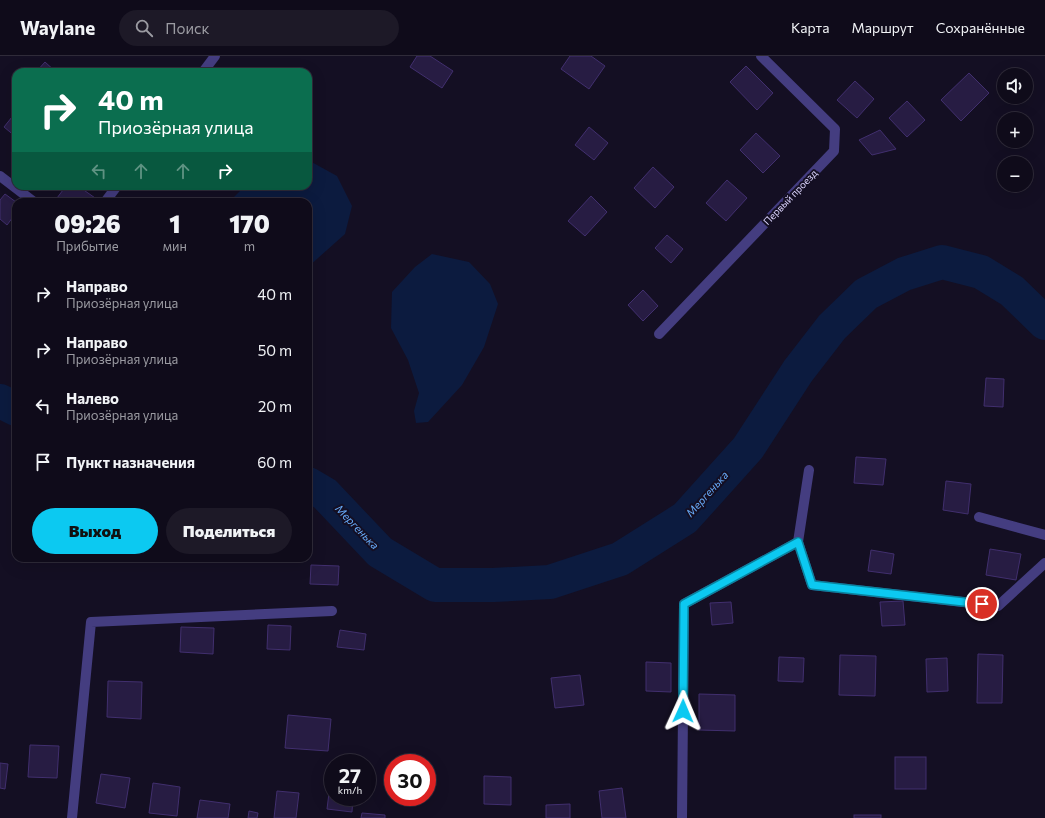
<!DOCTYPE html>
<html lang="ru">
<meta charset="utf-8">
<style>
body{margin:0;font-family:Commissioner,sans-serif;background:#1d1927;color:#f1f3f6;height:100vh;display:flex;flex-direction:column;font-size:15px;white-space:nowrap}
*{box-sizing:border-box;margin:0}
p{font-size:13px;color:#9b9ba2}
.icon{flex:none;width:22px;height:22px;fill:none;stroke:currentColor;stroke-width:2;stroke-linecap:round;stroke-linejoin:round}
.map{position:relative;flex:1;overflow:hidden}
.panel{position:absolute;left:12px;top:142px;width:300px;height:364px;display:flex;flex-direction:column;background:#0f0b1a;border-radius:12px;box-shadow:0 4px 16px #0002,0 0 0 1px #2f2b39}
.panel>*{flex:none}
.guide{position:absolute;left:12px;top:12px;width:300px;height:122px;border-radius:12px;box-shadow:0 4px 16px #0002,0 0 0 1px #2f2b39;background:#0b6e4f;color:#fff;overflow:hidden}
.buttons{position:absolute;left:997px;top:12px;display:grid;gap:8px}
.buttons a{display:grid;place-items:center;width:36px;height:36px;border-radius:50%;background:#0f0b1a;box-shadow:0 4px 16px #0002,0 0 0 1px #2f2b39;font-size:20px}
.speed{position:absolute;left:324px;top:698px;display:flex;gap:8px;font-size:20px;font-weight:700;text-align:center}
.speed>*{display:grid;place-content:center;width:52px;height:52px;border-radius:50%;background:#0f0b1a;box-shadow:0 4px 16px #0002,0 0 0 1px #2f2b39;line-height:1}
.speed small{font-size:10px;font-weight:400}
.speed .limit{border:6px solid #d22;background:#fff;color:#111}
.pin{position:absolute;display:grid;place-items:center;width:34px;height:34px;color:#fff;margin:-17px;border:2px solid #fff;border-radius:50%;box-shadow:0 1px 4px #0007}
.me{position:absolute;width:44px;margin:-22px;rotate:1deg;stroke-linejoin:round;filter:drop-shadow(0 0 3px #0008)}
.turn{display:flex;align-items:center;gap:14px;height:84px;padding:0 20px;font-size:18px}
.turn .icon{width:52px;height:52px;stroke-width:2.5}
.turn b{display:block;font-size:28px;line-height:34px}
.lanes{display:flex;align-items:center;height:38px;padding:0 20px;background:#0003;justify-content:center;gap:20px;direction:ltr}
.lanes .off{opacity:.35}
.eta{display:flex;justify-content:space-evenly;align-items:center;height:68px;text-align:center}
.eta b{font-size:24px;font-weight:800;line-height:28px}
.action{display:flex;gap:8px;margin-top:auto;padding:8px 20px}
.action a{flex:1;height:46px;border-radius:24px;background:#0cc9f1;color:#111;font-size:16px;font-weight:800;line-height:46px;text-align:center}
.action a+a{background:#1d1927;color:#f1f3f6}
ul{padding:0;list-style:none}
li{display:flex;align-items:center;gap:12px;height:56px;padding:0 20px}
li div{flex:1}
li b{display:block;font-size:15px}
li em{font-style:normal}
header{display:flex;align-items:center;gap:24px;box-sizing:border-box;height:56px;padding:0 20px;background:#0f0b1a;border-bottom:1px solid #2f2b39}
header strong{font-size:19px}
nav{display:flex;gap:22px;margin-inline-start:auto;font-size:14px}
.search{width:280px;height:36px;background:#1d1927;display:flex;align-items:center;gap:10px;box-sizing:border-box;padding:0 14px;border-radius:22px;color:#9b9ba2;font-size:15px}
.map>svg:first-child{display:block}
.water{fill:#0c1b3f}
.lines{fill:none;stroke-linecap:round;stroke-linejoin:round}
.river{stroke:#0c1b3f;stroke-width:34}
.building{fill:#271c43;stroke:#412f6e}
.minor{stroke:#443d80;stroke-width:10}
.route-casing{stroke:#08839d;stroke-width:10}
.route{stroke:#0cc9f1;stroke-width:7}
.labels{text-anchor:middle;stroke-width:4;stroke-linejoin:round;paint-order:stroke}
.street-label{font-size:10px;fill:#dbd4fd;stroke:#140f23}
.water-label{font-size:11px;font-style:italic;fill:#67aaf8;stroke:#140f23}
</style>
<header>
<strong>Waylane</strong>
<div class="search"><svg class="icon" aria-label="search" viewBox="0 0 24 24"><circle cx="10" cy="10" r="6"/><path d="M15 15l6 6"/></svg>Поиск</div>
<nav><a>Карта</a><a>Маршрут</a><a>Сохранённые</a></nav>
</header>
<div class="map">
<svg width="1045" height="762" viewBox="0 0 1045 762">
<rect width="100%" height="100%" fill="#140f23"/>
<!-- water -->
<g class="water">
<polygon points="308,104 337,120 352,150 345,178 308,211 308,146 229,146 245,130 308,130"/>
<polygon points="432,198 469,206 490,228 498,248 484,291 462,329 428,366 416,367 414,355 419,337 408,304 391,272 392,236 415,211"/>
</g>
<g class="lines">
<!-- river -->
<g class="river">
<polyline points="0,345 16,353"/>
<polyline points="308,428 325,438 380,496 435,529 493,529 550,526 620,503 685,462 748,392 798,315 832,271 866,238 904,218 942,206 981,216 1012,235 1045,267"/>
</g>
</g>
<!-- building -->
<g class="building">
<polygon points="417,0 430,0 453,15 442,32 410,11"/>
<polygon points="570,0 591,0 605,10 589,33 561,13"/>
<polygon points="45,6 56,16 36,16"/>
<polygon points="746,10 773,37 757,54 730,26"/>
<polygon points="969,17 989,37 961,65 941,44"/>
<polygon points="855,25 874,43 857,62 837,44"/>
<polygon points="907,45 925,64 907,81 889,62"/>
<polygon points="16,56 16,81 4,71"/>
<polygon points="589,71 608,87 594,104 575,89"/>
<polygon points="880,74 896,93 872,99 859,84"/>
<polygon points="756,77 780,100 763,117 740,94"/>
<polygon points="653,111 674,131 655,152 634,132"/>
<polygon points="727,124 747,142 726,165 706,147"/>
<polygon points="66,130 78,130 98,144 96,146 54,146"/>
<polygon points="5,138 16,146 16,157 7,169 0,163 0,144"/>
<polygon points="591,140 607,156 585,180 568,165"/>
<polygon points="667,179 683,193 671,207 655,192"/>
<polygon points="643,234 658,250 643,265 628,249"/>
<polygon points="986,322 1004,323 1003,351 984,350"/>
<polygon points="856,401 886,403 883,429 854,427"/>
<polygon points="946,425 971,428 968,458 943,454"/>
<polygon points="990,493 1021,498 1016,524 986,519"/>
<polygon points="871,494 894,498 891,518 868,515"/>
<polygon points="311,509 339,510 338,529 310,528"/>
<polygon points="903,545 905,569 882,570 880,546"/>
<polygon points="731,546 733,567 712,569 710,547"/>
<polygon points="268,569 291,570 290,594 267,593"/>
<polygon points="181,571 214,572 213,598 180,596"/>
<polygon points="340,574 366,578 364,594 337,591"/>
<polygon points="978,598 1003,599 1002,647 977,647"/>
<polygon points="840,599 876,600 875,640 839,639"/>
<polygon points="779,601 804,602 803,626 778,625"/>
<polygon points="947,602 948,635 927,636 926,603"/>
<polygon points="646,606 671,607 671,636 646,635"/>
<polygon points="580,619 584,649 555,652 551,622"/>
<polygon points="108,625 142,626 141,663 107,661"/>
<polygon points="699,638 735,639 735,675 699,674"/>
<polygon points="288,659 331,663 328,695 285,692"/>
<polygon points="30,689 59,690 57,722 28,721"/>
<rect x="895" y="701" width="31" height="32"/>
<polygon points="0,707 8,708 5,733 0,732"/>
<polygon points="101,718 130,722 125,752 96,747"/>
<polygon points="484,720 511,721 511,749 484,748"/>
<polygon points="331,721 333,721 333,741 353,741 352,756 327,753"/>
<polygon points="153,727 180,731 177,760 149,757"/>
<polygon points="622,732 626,762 602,762 599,735"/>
<polygon points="277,735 299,737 296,762 274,762"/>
<polygon points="200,744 230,748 228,762 197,762"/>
<polygon points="570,748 570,762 546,762 546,749"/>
<polygon points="249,755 258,757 257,762 248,762"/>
<polygon points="362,757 385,759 385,762 361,762"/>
<rect x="854" y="759" width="27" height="3"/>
</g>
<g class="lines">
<!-- minor -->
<g class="minor">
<polyline points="203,16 215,0"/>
<polyline points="0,120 34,146"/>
<polyline points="105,146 117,130"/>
<polyline points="659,278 834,95 835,73 761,0"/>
<polyline points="979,461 1045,479"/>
<polyline points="798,486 812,529 998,550 1045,507"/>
<polyline points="72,762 91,566 332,555"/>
<polyline points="682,762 684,548 798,486 809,414"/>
</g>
</g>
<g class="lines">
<defs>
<polyline id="route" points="683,655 684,548 798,486 812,529 982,548"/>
</defs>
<!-- route casing -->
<use href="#route" class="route-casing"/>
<!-- route -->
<use href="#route" class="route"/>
</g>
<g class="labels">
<!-- street labels -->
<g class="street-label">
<text transform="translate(790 141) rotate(-46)" y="4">Первый проезд</text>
</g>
<!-- water labels -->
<g class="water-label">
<text transform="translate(707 438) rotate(-48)" y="4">Мергенька</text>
<text transform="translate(357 471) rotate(46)" y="4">Мергенька</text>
</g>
</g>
</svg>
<div class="buttons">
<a><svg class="icon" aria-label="sound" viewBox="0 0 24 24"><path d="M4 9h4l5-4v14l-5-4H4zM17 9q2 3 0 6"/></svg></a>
<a>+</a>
<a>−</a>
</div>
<div class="speed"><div>27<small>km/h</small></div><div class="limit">30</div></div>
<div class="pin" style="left:982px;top:548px;background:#d93025"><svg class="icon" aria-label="arrive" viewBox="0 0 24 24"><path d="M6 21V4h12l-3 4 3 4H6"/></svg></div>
<svg class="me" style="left:683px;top:655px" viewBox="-20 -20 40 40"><path d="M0-17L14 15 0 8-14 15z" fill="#0cc9f1" stroke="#fff" stroke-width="4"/></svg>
<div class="guide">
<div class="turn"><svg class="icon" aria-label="right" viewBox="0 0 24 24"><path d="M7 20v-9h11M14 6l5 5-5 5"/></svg><div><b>40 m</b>Приозёрная улица</div></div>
<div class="lanes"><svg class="icon off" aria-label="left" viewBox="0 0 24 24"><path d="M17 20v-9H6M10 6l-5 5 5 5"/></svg><svg class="icon off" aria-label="ahead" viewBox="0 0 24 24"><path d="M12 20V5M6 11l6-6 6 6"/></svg><svg class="icon off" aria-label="ahead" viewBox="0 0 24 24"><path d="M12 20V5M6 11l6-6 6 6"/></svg><svg class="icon" aria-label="right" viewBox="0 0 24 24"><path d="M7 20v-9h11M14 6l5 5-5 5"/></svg></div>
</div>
<section class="panel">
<div class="eta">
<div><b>09:26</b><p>Прибытие</p></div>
<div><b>1</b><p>мин</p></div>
<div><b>170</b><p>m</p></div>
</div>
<ul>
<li><svg class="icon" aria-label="right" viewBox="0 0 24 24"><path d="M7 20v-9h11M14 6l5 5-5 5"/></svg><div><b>Направо</b><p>Приозёрная улица</p></div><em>40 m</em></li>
<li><svg class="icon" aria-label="right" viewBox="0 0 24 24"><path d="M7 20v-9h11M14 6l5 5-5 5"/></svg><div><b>Направо</b><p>Приозёрная улица</p></div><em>50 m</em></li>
<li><svg class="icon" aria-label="left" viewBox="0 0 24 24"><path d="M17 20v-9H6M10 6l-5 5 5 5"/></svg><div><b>Налево</b><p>Приозёрная улица</p></div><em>20 m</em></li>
<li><svg class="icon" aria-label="arrive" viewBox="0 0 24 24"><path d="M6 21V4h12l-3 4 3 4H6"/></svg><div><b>Пункт назначения</b></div><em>60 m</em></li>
</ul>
<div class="action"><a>Выход</a><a>Поделиться</a></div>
</section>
</div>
